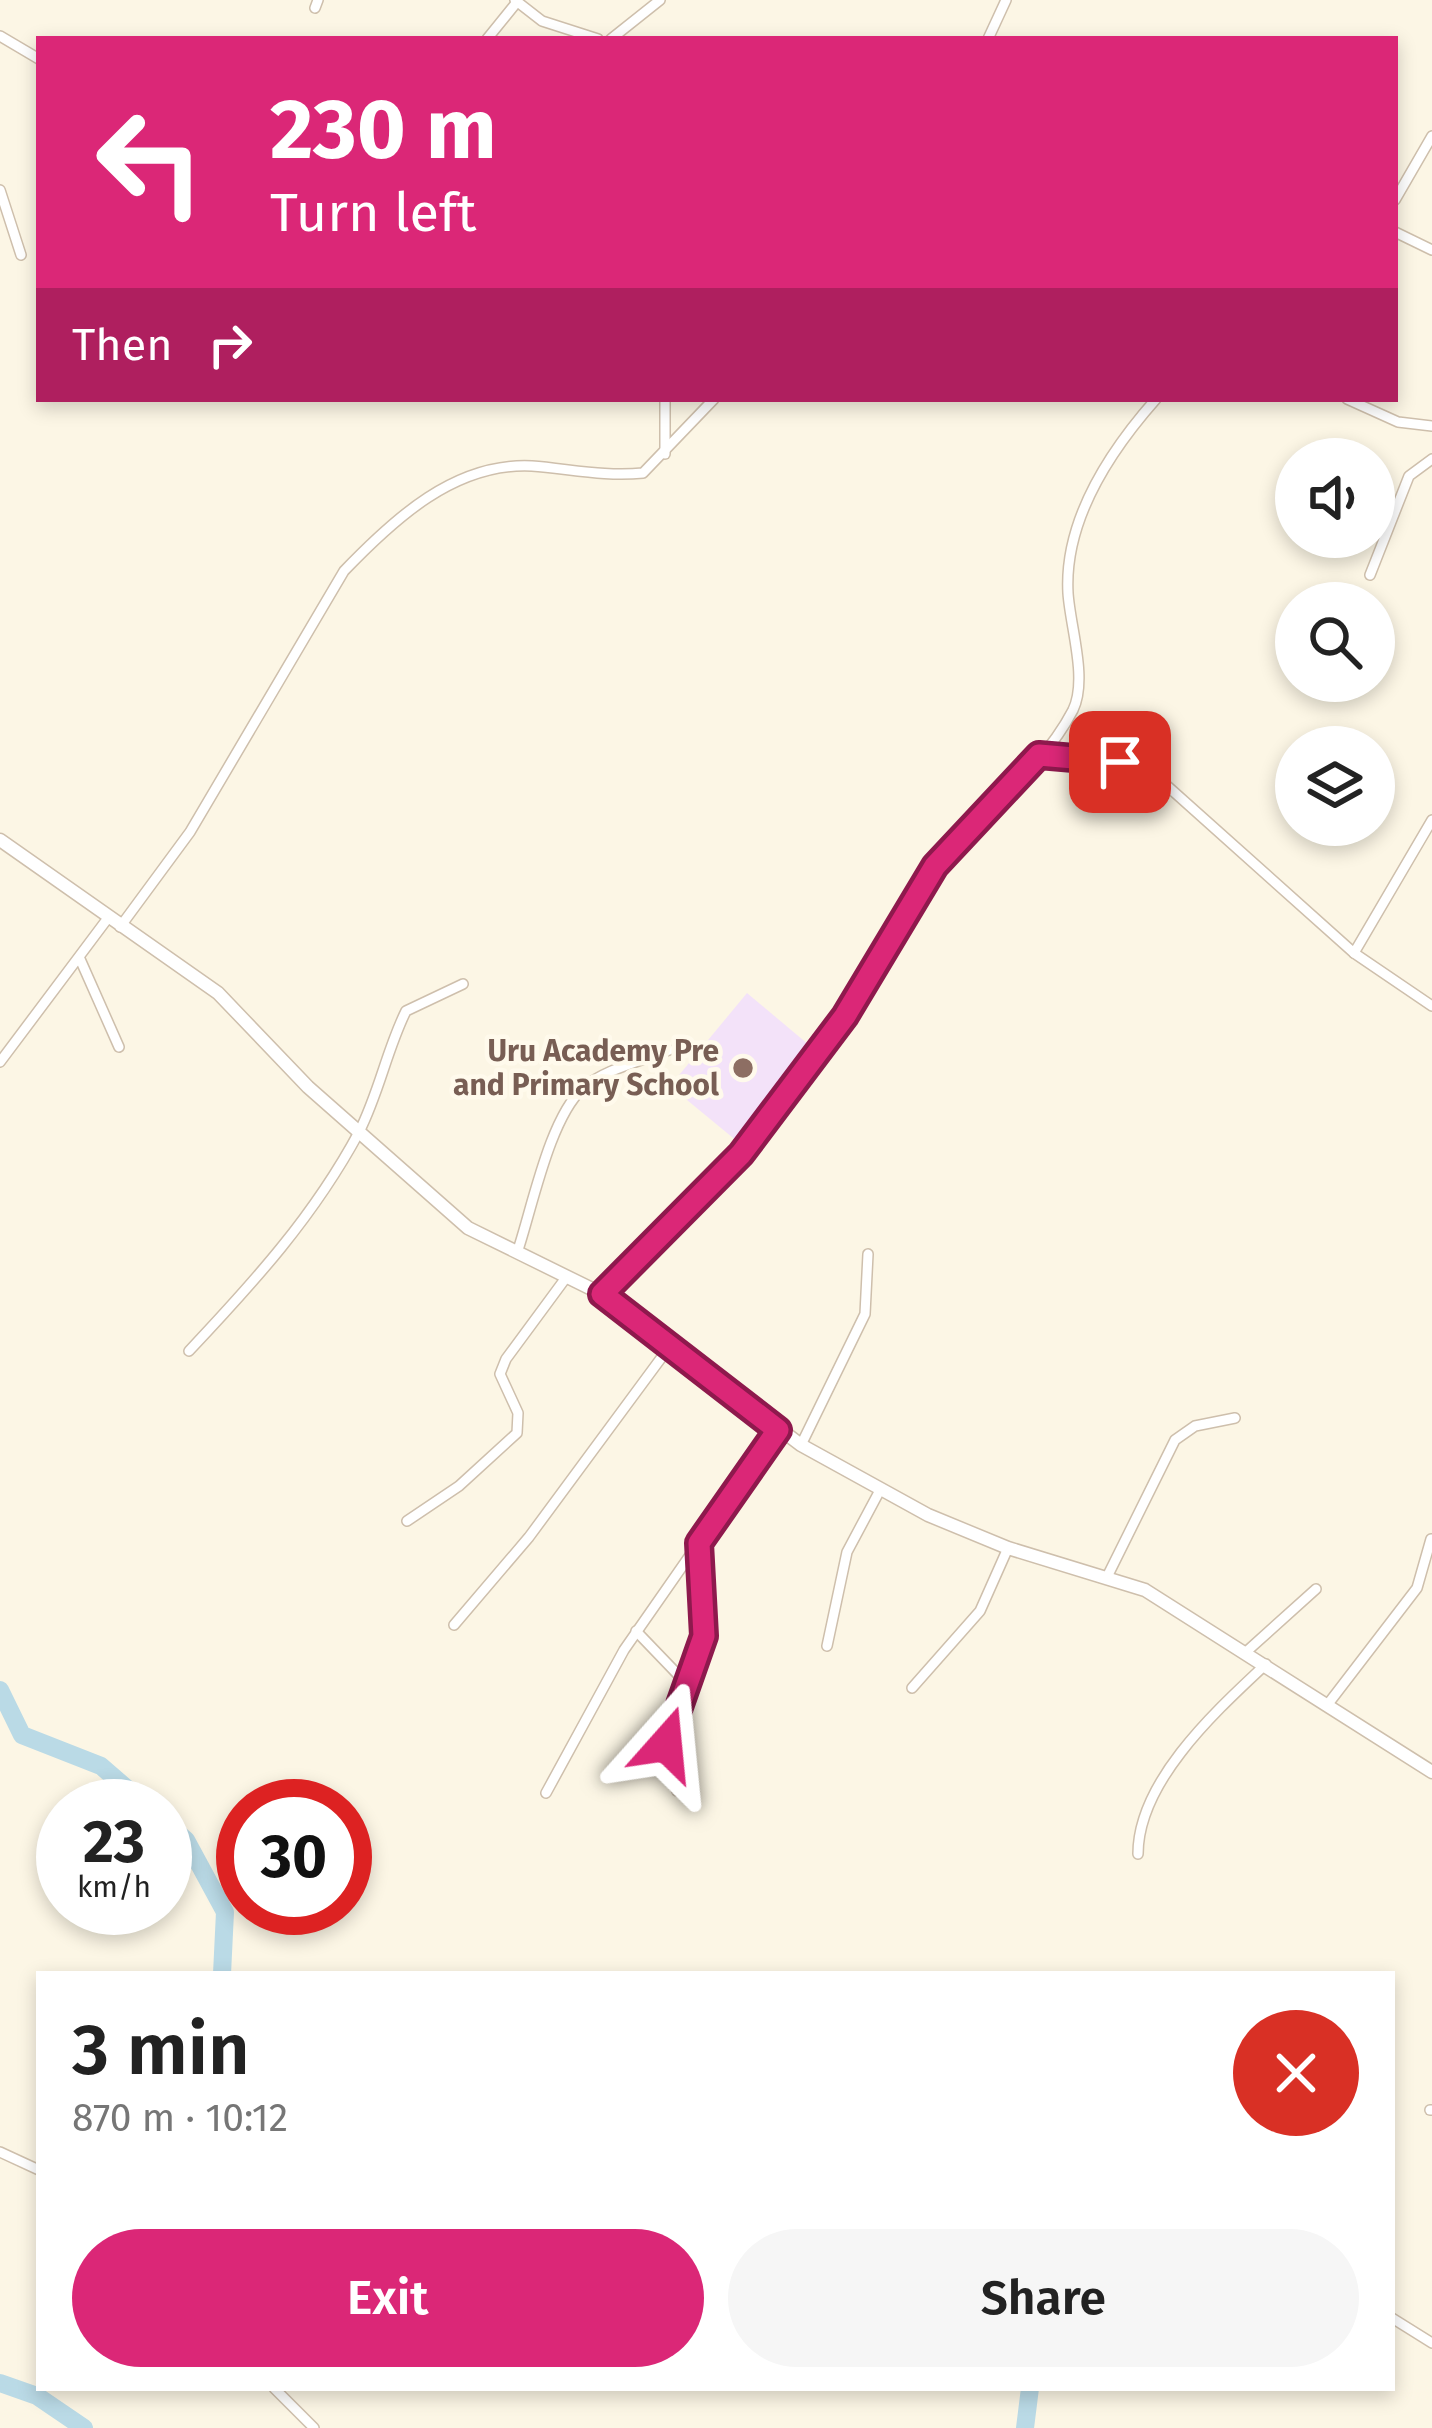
<!DOCTYPE html>
<meta charset="utf-8">
<style>
body{margin:0;font-family:"Fira Sans",sans-serif;background:#f6f6f6;color:#222;height:100vh;display:flex;flex-direction:column;font-size:45px;white-space:nowrap}
*{box-sizing:border-box;margin:0}
p{font-size:39px;color:#767676}
.icon{flex:none;width:66px;height:66px;fill:none;stroke:currentColor;stroke-width:2;stroke-linecap:round;stroke-linejoin:round}
.map{position:relative;flex:1;overflow:hidden}
.drawer{position:absolute;left:36px;top:1971px;width:1359px;height:420px;display:flex;flex-direction:column;background:#fff;border-radius:0px;box-shadow:0 6px 18px #0003}
.drawer>*{flex:none}
.top-card{position:absolute;left:36px;top:36px;width:1362px;height:366px;border-radius:0px;box-shadow:0 6px 18px #0003;background:#db2777;color:#fff;overflow:hidden}
.controls{position:absolute;left:1275px;top:438px;display:grid;gap:24px}
.controls a{display:grid;place-items:center;width:120px;height:120px;border-radius:50%;background:#fff;box-shadow:0 6px 18px #0003;font-size:60px}
.speed{position:absolute;left:36px;top:1779px;display:flex;gap:24px;font-size:60px;font-weight:700;text-align:center}
.speed>*{display:grid;place-content:center;width:156px;height:156px;border-radius:50%;background:#fff;box-shadow:0 6px 18px #0003;line-height:1}
.speed small{font-size:30px;font-weight:400}
.speed .limit{border:18px solid #d22;background:#fff;color:#111}
.pin{position:absolute;display:grid;place-items:center;width:102px;height:102px;color:#fff;margin:-51px;border-radius:24px;box-shadow:0 6px 18px #0006}
.me{position:absolute;width:132px;margin:-66px;rotate:18deg;stroke-linejoin:round;filter:drop-shadow(0 0 9px #0008)}
.turn{display:flex;align-items:center;gap:42px;height:252px;padding:0 36px;font-size:54px}
.turn .icon{width:156px;height:156px;stroke-width:2.5}
.turn b{display:block;font-size:84px;line-height:102px}
.then{display:flex;align-items:center;height:114px;padding:0 36px;background:#0003;gap:24px;font-size:45px}
.round{display:grid;place-items:center;flex:none;width:126px;height:126px;border-radius:63px;background:#f6f6f6}
.summary{display:flex;align-items:center;justify-content:space-between;height:204px;padding:0 36px}
h1{font-size:72px;font-weight:600;line-height:90px}
.cta{display:flex;gap:24px;margin-top:auto;padding:24px 36px}
.cta a{flex:1;height:138px;border-radius:72px;background:#db2777;color:#fff;font-size:48px;font-weight:600;line-height:138px;text-align:center}
.cta a+a{background:#f6f6f6;color:#222}
.map>svg:first-child{display:block}
.education{fill:#f3e2f9}
.lines{fill:none;stroke-linecap:round;stroke-linejoin:round}
.river{stroke:#badae6;stroke-width:18}
.minor-casing{stroke:#cebfac;stroke-width:12}
.tertiary-casing{stroke:#cebfac;stroke-width:15}
.minor{stroke:#fff;stroke-width:9}
.tertiary{stroke:#fff;stroke-width:12}
.route-casing{stroke:#8e194d;stroke-width:30}
.route{stroke:#db2777;stroke-width:21}
.education-dot{fill:#8d6e63;stroke:#fffaec;stroke-width:4.5}
.labels{text-anchor:middle;stroke-width:9;stroke-linejoin:round;paint-order:stroke}
.education-label{font-size:30px;font-weight:bold;fill:#785e54;stroke:#fffaec;text-anchor:end}
</style>
<div class="map">
<svg width="1432" height="2428" viewBox="0 0 1432 2428">
<rect width="100%" height="100%" fill="#fcf6e5"/>
<!-- education -->
<polygon class="education" points="747,993 815,1050 738,1142 670,1086"/>
<g class="lines">
<!-- river -->
<g class="river">
<polyline points="0,1690 22,1735 101,1766 147,1806"/>
<polyline points="165,1822 186,1840 225,1912 222,1974"/>
<polyline points="0,2383 37,2396 84,2428"/>
<polyline points="1025,2428 1030,2388"/>
</g>
<defs>
<g id="minor">
<polyline points="515,0 542,21 598,39"/>
<polyline points="315,8 318,0"/>
<polyline points="0,36 39,59"/>
<polyline points="487,39 517,2"/>
<polyline points="611,39 660,0"/>
<polyline points="988,39 1006,0"/>
<polyline points="0,190 21,255"/>
<polyline points="1395,200 1432,136"/>
<polyline points="1395,232 1432,250"/>
<polyline points="1347,399 1398,422 1432,426"/>
<polyline points="665,454 665,399"/>
<polyline points="1370,575 1409,476 1432,459"/>
<polyline points="1039,755 1119,762 1155,775 1354,953 1432,1006"/>
<path d="M120 927 190 832 344 571C394 519 455 462 532 466 570 469 606 477 643 473L714 399"/>
<polyline points="1354,953 1432,820"/>
<polyline points="80,959 119,1047"/>
<polyline points="0,1062 108,918"/>
<path d="M517 1253C532 1209 549 1119 583 1088 605 1069 642 1061 669 1050"/>
<path d="M602 1294C693 1210 779 1119 846 1014 876 967 898 908 935 867 979 817 1042 770 1073 710 1088 679 1070 626 1068 593 1064 520 1110 451 1156 399"/>
<path d="M189 1351C254 1282 314 1216 359 1132 379 1093 387 1049 406 1011L463 984"/>
<polyline points="801,1445 865,1314 868,1254"/>
<polyline points="407,1521 459,1486 517,1433 518,1413 500,1374 506,1359 565,1279"/>
<polyline points="1108,1575 1175,1440 1195,1426 1235,1418"/>
<polyline points="454,1625 529,1537 670,1346"/>
<polyline points="636,1631 686,1683"/>
<polyline points="827,1646 847,1552 879,1492"/>
<polyline points="1246,1652 1316,1589"/>
<polyline points="912,1688 980,1611 1008,1548"/>
<polyline points="1328,1704 1417,1588 1431,1539"/>
<polyline points="677,1791 664,1757 704,1636 699,1543"/>
<polyline points="546,1793 624,1650 778,1429"/>
<path d="M1138 1854C1138 1781 1217 1710 1266 1664"/>
<polyline points="1430,2110 1432,2110"/>
<polyline points="0,2152 39,2170"/>
<polyline points="1392,2318 1432,2343"/>
<polyline points="274,2388 314,2428"/>
</g>
<polyline id="tertiary" points="0,840 218,993 308,1087 468,1228 602,1294 801,1445 928,1515 1008,1548 1145,1590 1432,1772"/>
</defs>
<!-- minor casing -->
<use href="#minor" class="minor-casing"/>
<!-- tertiary casing -->
<use href="#tertiary" class="tertiary-casing"/>
<!-- minor -->
<use href="#minor" class="minor"/>
<!-- tertiary -->
<use href="#tertiary" class="tertiary"/>
</g>
<g class="lines">
<defs>
<polyline id="route" points="666,1744 704,1636 699,1543 778,1430 602,1294 741,1154 845,1016 935,866 1039,755 1120,762"/>
</defs>
<!-- route casing -->
<use href="#route" class="route-casing"/>
<!-- route -->
<use href="#route" class="route"/>
</g>
<!-- markers -->
<circle class="education-dot" cx="743" cy="1068" r="12"/>
<g class="labels">
<!-- education labels -->
<g class="education-label">
<text x="719" y="1061">Uru Academy Pre<tspan x="719" dy="34">and Primary School</tspan></text>
</g>
</g>
</svg>
<div class="controls">
<a><svg class="icon" aria-label="sound" viewBox="0 0 24 24"><path d="M4 9h4l5-4v14l-5-4H4zM17 9q2 3 0 6"/></svg></a>
<a><svg class="icon" aria-label="search" viewBox="0 0 24 24"><circle cx="10" cy="10" r="6"/><path d="M15 15l6 6"/></svg></a>
<a><svg class="icon" aria-label="layers" viewBox="0 0 24 24"><path d="M12 4l9 5-9 5-9-5zM3 14l9 5 9-5"/></svg></a>
</div>
<div class="speed"><div>23<small>km/h</small></div><div class="limit">30</div></div>
<div class="pin" style="left:1120px;top:762px;background:#d93025"><svg class="icon" aria-label="arrive" viewBox="0 0 24 24"><path d="M6 21V4h12l-3 4 3 4H6"/></svg></div>
<svg class="me" style="left:666px;top:1744px" viewBox="-20 -20 40 40"><path d="M0-17L14 15 0 8-14 15z" fill="#db2777" stroke="#fff" stroke-width="4"/></svg>
<div class="top-card">
<div class="turn"><svg class="icon" aria-label="left" viewBox="0 0 24 24"><path d="M17 20v-9H6M10 6l-5 5 5 5"/></svg><div><b>230 m</b>Turn left</div></div>
<div class="then">Then<svg class="icon" aria-label="right" viewBox="0 0 24 24"><path d="M7 20v-9h11M14 6l5 5-5 5"/></svg></div>
</div>
<section class="drawer">
<div class="summary"><div><h1>3 min</h1><p>870 m · 10:12</p></div><a class="round" style="background:#d93025;color:#fff"><svg class="icon" aria-label="close" viewBox="0 0 24 24"><path d="M6 6l12 12M18 6L6 18"/></svg></a></div>
<div class="cta"><a>Exit</a><a>Share</a></div>
</section>
</div>
